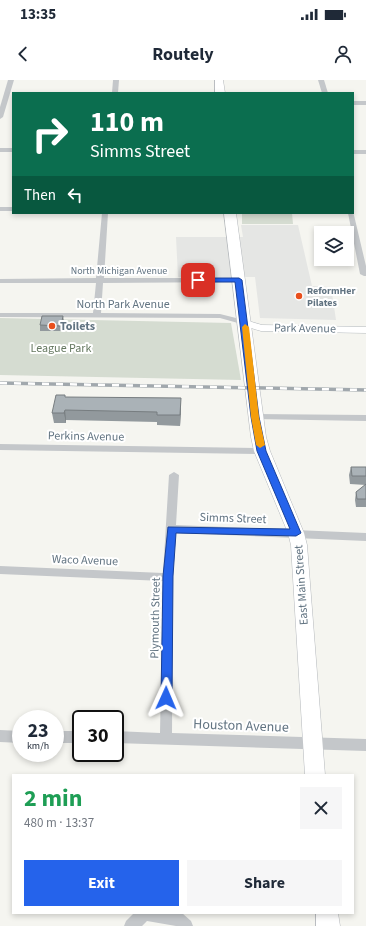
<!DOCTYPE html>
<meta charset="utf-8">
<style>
body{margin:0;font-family:"Source Sans 3",sans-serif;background:#f6f6f7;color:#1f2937;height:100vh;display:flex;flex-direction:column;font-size:15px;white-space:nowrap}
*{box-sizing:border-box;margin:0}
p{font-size:13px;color:#747a83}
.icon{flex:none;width:22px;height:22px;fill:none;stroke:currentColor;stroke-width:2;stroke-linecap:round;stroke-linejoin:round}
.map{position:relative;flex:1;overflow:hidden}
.side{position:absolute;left:12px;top:694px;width:342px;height:140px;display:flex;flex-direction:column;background:#fff;border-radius:0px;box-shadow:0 2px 6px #0003}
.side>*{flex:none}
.banner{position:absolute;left:12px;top:12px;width:342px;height:122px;border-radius:0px;box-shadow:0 2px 6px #0003;background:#0b6e4f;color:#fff;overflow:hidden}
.fabs{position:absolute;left:314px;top:146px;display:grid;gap:8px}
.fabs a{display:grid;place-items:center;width:40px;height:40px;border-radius:0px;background:#fff;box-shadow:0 2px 6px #0003;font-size:20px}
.speed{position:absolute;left:12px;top:630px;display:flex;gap:8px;font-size:20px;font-weight:700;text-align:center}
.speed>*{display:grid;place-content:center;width:52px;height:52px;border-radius:50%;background:#fff;box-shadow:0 2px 6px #0003;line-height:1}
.speed small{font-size:10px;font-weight:400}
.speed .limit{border:2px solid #111;border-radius:6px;background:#fff;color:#111}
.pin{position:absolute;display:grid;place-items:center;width:34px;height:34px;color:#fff;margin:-17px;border-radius:8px;box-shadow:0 2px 6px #0006}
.me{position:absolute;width:44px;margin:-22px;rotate:1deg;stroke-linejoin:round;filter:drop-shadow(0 0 3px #0008)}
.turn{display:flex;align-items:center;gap:14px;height:84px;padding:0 12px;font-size:18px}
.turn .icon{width:52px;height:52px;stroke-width:2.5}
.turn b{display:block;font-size:28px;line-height:34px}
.then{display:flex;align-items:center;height:38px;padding:0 12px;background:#0003;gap:8px;font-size:15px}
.round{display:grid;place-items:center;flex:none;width:42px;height:42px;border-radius:0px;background:#f6f6f7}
.headline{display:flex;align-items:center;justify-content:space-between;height:68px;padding:0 12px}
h1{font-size:24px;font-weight:700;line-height:30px;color:#1e9e55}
.action{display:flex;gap:8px;margin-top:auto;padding:8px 12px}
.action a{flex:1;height:46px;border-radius:0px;background:#2563eb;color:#fff;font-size:16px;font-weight:700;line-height:46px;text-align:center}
.action a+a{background:#f6f6f7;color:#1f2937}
.status{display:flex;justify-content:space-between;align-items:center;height:28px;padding:0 20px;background:#fff;direction:ltr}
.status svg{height:11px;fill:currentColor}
header{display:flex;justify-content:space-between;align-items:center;height:52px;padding:0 12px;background:#fff;font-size:18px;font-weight:700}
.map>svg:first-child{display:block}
.built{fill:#e5e6e4}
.green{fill:#d5dcd1}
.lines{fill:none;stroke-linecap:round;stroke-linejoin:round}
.secondary-casing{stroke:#b3b9bd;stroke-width:1}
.primary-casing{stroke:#b4b8bc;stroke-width:1}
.street{fill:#c4c7ca;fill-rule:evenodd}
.secondary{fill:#fff;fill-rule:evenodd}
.primary{fill:#fff;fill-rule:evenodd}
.rail-casing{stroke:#a1a8ad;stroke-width:3.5}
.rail{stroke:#fff;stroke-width:2.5;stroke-dasharray:7;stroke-linecap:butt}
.wall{fill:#92999d}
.shaded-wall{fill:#777d80}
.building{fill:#aab2b7;stroke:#777d80}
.route{fill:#2563eb;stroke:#184099}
.slow{fill:#f59e0b}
.poi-dot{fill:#e94f1c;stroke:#fff;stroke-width:1.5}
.labels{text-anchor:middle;stroke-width:4;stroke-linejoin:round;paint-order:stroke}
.far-street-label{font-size:10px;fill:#627482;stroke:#fff}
.far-poi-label{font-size:10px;font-weight:bold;fill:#627482;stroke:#fff;text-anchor:start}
.street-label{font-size:12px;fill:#627482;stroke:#fff}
.poi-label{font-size:12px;font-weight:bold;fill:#627482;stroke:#fff;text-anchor:start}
.park-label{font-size:12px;fill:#667961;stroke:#fff}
.near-street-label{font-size:14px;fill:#627482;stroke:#fff}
</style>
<div class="status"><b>13:35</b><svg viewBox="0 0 49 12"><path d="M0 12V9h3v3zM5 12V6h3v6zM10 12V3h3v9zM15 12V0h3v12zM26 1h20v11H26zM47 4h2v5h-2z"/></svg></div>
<header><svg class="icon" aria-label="back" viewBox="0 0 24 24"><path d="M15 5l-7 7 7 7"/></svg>Routely<svg class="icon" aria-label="person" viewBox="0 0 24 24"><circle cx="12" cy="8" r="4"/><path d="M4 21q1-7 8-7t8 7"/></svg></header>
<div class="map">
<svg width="366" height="846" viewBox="0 0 366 846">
<rect width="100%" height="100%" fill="#f5f5f0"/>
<!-- built -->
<polygon class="built" points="241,145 298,145 312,206 331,207 336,240 260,238 255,197 178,197 176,157 243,157"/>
<!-- green -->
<g class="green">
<polygon points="242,133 292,133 293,144 242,144"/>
<polygon points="0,238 231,243 241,300 0,295"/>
</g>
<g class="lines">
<defs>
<polygon id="secondary" points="245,240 262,245 366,247 366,253 261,251 241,245 239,243 241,241"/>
<g id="primary">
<polygon points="215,0 223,0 225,13 215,13"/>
<polygon points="224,133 236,133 266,357 270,371 304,453 307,465 325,695 305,695 291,465 288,453 254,371 251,357"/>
<polygon points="316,833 338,833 340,846 316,846"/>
</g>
</defs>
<!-- secondary casing -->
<use href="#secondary" class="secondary-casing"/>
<!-- primary casing -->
<use href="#primary" class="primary-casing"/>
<!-- street -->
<g class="street">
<polygon points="8,0 14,0 3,37 0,39 0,27"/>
<polygon points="113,0 119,0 118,13 112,13"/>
<polygon points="318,0 324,0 328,13 322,13"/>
<rect x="353" y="21" width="13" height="4"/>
<rect x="0" y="68" width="13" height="4"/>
<rect x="353" y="70" width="13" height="4"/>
<rect x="0" y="127" width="13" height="4"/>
<polygon points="353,131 366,186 366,196 364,196 360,194 348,133 353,133"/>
<polygon points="102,133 108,133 104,198 239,198 243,200 239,202 103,203 101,233 220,234 248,241 248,245 245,245 220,238 0,237 0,233 93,233 96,203 0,203 0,199 96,198"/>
<polygon points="255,334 366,335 366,341 252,339 250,337 252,335"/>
<polygon points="0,364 262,368 267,371 262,374 0,370"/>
<polygon points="174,392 179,395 176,445 366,453 366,461 176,453 173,497 172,653 366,659 366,671 115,663 115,651 160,653 163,501 0,494 0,486 163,493 169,395"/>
<polygon points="0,650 21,651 21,663 0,662"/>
<rect x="55" y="651" width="26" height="12"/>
<polygon points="134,833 182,833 191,841 193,846 176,846 147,841 142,846 124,846 126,841"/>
</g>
<!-- secondary -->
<use href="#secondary" class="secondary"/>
<!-- primary -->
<use href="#primary" class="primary"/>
<defs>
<polyline id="rail" points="0,303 366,310"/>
</defs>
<!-- rail casing -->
<use href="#rail" class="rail-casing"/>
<!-- rail -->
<use href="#rail" class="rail"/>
</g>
<!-- wall -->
<g class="wall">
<polygon points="64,242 62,251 40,251 40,245"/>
<polygon points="65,317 181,328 180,346 157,345 157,342 66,340 66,343 54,343 52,333"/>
<polygon points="351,387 366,387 366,427 356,427 355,420 356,412 366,405 350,404 349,395"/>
</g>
<!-- shaded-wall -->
<g class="shaded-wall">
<polygon points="63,236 64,242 62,251 61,246"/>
<polygon points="181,318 181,328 180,346 180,335"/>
<polygon points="65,330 66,340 66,343 64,333"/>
</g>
<!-- building -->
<g class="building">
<polygon points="42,236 63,236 61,246 40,245"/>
<polygon points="56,315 65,315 65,317 181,318 180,335 157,335 157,332 65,330 64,333 52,333"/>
<polygon points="351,387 366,387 366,396 352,396"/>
<polygon points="366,404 366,419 357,419 356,412"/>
</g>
<!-- route -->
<polygon class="route" points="196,198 239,198 242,200 259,337 266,371 301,453 296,456 176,453 173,496 172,618 170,621 166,623 162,621 161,618 163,496 168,447 290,449 257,371 251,337 235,202 198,202 196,201"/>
<!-- slow -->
<polygon class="slow" points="245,244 249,247 259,337 265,365 260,368 256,365 251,337 242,247"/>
<!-- markers -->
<g class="poi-dot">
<circle cx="299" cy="216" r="4"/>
<circle cx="52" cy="246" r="4"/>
</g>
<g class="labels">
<!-- far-street labels -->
<g class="far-street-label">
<text x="119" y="194">North Michigan Avenue</text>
</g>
<!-- far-poi labels -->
<g class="far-poi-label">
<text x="307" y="214">ReformHer<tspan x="307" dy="12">Pilates</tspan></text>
</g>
<!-- street labels -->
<g class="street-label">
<text x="123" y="228">North Park Avenue</text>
<text transform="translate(305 248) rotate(1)" y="4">Park Avenue</text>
<text transform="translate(86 356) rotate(1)" y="4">Perkins Avenue</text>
<text transform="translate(233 438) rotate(2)" y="4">Simms Street</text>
<text transform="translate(85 480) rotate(2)" y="4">Waco Avenue</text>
<text transform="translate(301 505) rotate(-94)" y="4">East Main Street</text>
<text transform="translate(155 538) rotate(-89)" y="4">Plymouth Street</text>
</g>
<!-- poi labels -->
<g class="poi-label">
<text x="60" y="250">Toilets</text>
</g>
<!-- park labels -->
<g class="park-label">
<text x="61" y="272">League Park</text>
</g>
<!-- near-street labels -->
<g class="near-street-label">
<text transform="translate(241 645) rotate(2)" y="5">Houston Avenue</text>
</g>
</g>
</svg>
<div class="fabs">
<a><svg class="icon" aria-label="layers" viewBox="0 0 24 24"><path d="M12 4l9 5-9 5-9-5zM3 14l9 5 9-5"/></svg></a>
</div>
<div class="speed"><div>23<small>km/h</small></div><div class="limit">30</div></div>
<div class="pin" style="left:198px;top:200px;background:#d93025"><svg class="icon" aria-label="arrive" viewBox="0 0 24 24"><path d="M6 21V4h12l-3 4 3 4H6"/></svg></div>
<svg class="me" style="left:166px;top:618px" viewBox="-20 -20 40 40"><path d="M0-17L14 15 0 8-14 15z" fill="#2563eb" stroke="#fff" stroke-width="4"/></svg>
<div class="banner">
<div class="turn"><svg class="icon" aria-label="right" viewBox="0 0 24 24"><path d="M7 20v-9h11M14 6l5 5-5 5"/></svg><div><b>110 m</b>Simms Street</div></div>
<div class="then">Then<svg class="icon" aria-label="left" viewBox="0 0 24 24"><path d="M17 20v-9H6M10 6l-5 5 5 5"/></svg></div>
</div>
<section class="side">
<div class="headline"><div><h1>2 min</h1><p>480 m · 13:37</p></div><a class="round"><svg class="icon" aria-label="close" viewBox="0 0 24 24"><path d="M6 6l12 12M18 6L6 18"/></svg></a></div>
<div class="action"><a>Exit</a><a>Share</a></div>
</section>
</div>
